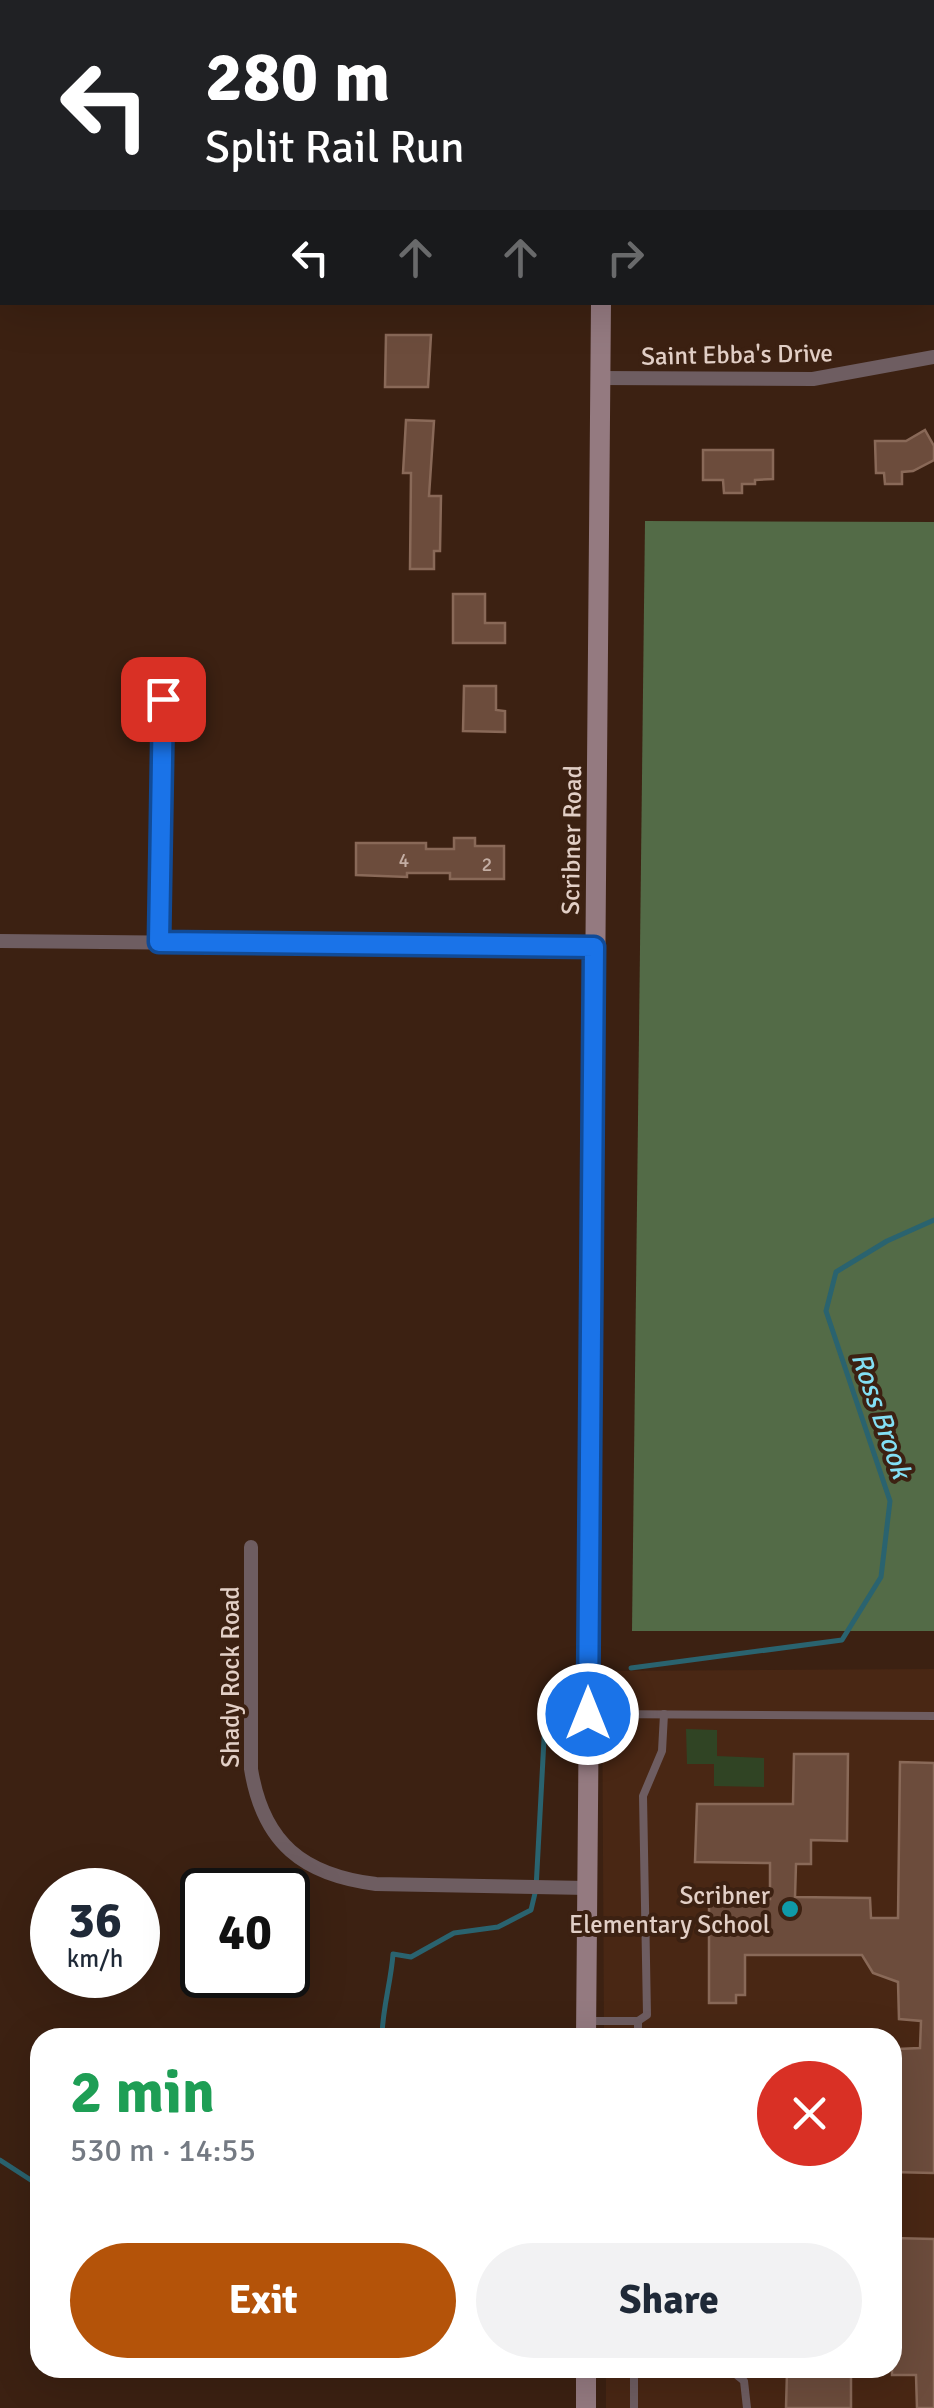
<!DOCTYPE html>
<meta charset="utf-8">
<style>
body{margin:0;font-family:Signika,sans-serif;background:#f2f2f3;color:#1f2937;height:100vh;display:flex;flex-direction:column;font-size:38px;white-space:nowrap}
*{box-sizing:border-box;margin:0}
p{font-size:32px;color:#747a83}
.icon{flex:none;width:55px;height:55px;fill:none;stroke:currentColor;stroke-width:2;stroke-linecap:round;stroke-linejoin:round}
.map{position:relative;flex:1;overflow:hidden}
.sheet{position:absolute;left:30px;top:2028px;width:872px;height:350px;display:flex;flex-direction:column;background:#fff;border-radius:30px;box-shadow:0 10px 40px #0002}
.sheet>*{flex:none}
.guide{position:absolute;left:0px;top:0px;width:935px;height:305px;box-shadow:0 10px 40px #0002;background:#202124;color:#fff;overflow:hidden}
.speed{position:absolute;left:30px;top:1868px;display:flex;gap:20px;font-size:50px;font-weight:700;text-align:center}
.speed>*{display:grid;place-content:center;width:130px;height:130px;border-radius:50%;background:#fff;box-shadow:0 10px 40px #0002;line-height:1}
.speed small{font-size:25px;font-weight:400}
.speed .limit{border:5px solid #111;border-radius:15px;background:#fff;color:#111}
.pin{position:absolute;display:grid;place-items:center;width:85px;height:85px;color:#fff;margin:-42px;border-radius:20px;box-shadow:0 5px 15px #0006}
.me{position:absolute;width:110px;margin:-55px;rotate:0deg;stroke-linejoin:round;filter:drop-shadow(0 0 8px #0008)}
.turn{display:flex;align-items:center;gap:35px;height:210px;padding:0 40px;font-size:45px}
.turn .icon{width:130px;height:130px;stroke-width:2.5}
.turn b{display:block;font-size:70px;line-height:85px}
.lanes{display:flex;align-items:center;height:95px;padding:0 40px;background:#0003;justify-content:center;gap:50px;direction:ltr}
.lanes .off{opacity:.35}
.round{display:grid;place-items:center;flex:none;width:105px;height:105px;border-radius:52px;background:#f2f2f3}
.summary{display:flex;align-items:center;justify-content:space-between;height:170px;padding:0 40px}
h1{font-size:60px;font-weight:700;line-height:75px;color:#1e9e55}
.button{display:flex;gap:20px;margin-top:auto;padding:20px 40px}
.button a{flex:1;height:115px;border-radius:60px;background:#b45309;color:#fff;font-size:40px;font-weight:700;line-height:115px;text-align:center}
.button a+a{background:#f2f2f3;color:#1f2937}
.map>svg:first-child{display:block}
.built{fill:#492714}
.green{fill:#304424}
.forest{fill:#536b47}
.lines{fill:none;stroke-linecap:round;stroke-linejoin:round}
.stream{stroke:#2a636f;stroke-width:5}
.building{fill:#6c4c3c;stroke:#896958;stroke-width:2.5}
.lane{stroke:#6e5d61;stroke-width:8}
.street{stroke:#6e5d61;stroke-width:14}
.secondary{stroke:#947a80;stroke-width:20}
.route-casing{stroke:#114b97;stroke-width:25}
.route{stroke:#1a73e8;stroke-width:18}
.culture-dot{fill:#0f9aa8;stroke:#3c2112;stroke-width:4}
.labels{text-anchor:middle;stroke-width:8;stroke-linejoin:round;paint-order:stroke}
.number-label{font-size:20px;fill:#c4aea4}
.street-label{font-size:25px;fill:#e2cfc6;stroke:#3c2112}
.poi-label{font-size:25px;fill:#e2cfc6;stroke:#3c2112;text-anchor:end}
.water-label{font-size:28px;font-style:italic;fill:#83dff4;stroke:#3c2112}
</style>
<div class="map">
<svg width="934" height="2408" viewBox="0 0 934 2408">
<rect width="100%" height="100%" fill="#3c2112"/>
<!-- built -->
<polygon class="built" points="934,1669 934,2408 606,2408 606,2368 892,2368 892,2038 604,2037 602,1671"/>
<!-- green -->
<polygon class="green" points="686,1729 717,1730 717,1756 764,1758 764,1787 714,1786 714,1764 687,1764"/>
<!-- forest -->
<polygon class="forest" points="645,521 934,522 934,1631 632,1631"/>
<g class="lines">
<!-- stream -->
<g class="stream">
<polyline points="631,1668 842,1640 881,1577 890,1501 826,1311 836,1272 887,1241 934,1220"/>
<path d="M382 2038C382 2009 391 1983 393 1954L411 1957 454 1933 498 1927 531 1910 536 1889 546 1702 558 1678 577 1676"/>
<polyline points="0,2160 40,2186"/>
</g>
</g>
<!-- building -->
<g class="building">
<polygon points="386,335 431,335 428,387 385,387"/>
<polygon points="406,420 434,421 429,496 441,496 440,551 434,551 434,569 410,569 411,473 403,473"/>
<polygon points="925,430 934,446 934,460 913,471 902,472 902,484 885,484 884,473 876,473 875,441 906,441"/>
<polygon points="703,450 773,450 773,479 755,480 755,484 742,484 742,493 724,493 723,480 703,480"/>
<polygon points="453,594 485,594 485,623 505,623 505,643 453,643"/>
<polygon points="464,686 496,686 496,710 505,711 505,732 463,731"/>
<polygon points="454,838 475,838 475,846 504,846 504,879 450,879 450,873 407,873 407,877 356,875 356,843 426,843 426,849 454,849"/>
<polygon points="794,1754 848,1754 847,1841 811,1840 811,1864 796,1864 795,1897 870,1898 871,1918 898,1918 900,1762 934,1763 934,2173 892,2172 892,2113 898,2113 898,2049 920,2048 921,2021 899,2019 898,1982 873,1973 862,1955 745,1955 745,1995 736,1995 736,2003 709,2003 709,1899 770,1899 770,1863 695,1862 697,1804 793,1804"/>
<polygon points="892,2238 934,2239 934,2408 917,2408 916,2375 892,2375"/>
<polygon points="804,2368 851,2368 851,2408 786,2408 787,2372 804,2372"/>
</g>
<g class="lines">
<!-- lane -->
<g class="lane">
<polyline points="593,1714 934,1716"/>
<polyline points="587,2021 638,2021"/>
<polyline points="638,2038 638,2021 647,2015 643,1796 662,1751 664,1714"/>
<polyline points="634,2408 634,2372 733,2372 744,2381 747,2408"/>
</g>
<!-- street -->
<g class="street">
<polyline points="0,231 2,231"/>
<polyline points="599,378 813,379 934,357"/>
<polyline points="0,941 595,947"/>
<polyline points="159,942 163,699"/>
<path d="M251 1547V1769C263 1843 303 1875 376 1884L587 1888"/>
</g>
<!-- secondary -->
<g class="secondary">
<polyline points="606,2 606,0"/>
<polyline points="586,2038 601,302"/>
<polyline points="586,2408 586,2368"/>
</g>
</g>
<g class="lines">
<defs>
<polyline id="route" points="163,699 159,942 594,947 588,1714"/>
</defs>
<!-- route casing -->
<use href="#route" class="route-casing"/>
<!-- route -->
<use href="#route" class="route"/>
</g>
<!-- markers -->
<circle class="culture-dot" cx="790" cy="1909" r="10"/>
<g class="labels">
<!-- number labels -->
<g class="number-label">
<text x="404" y="867">4</text>
<text x="487" y="871">2</text>
</g>
<!-- street labels -->
<g class="street-label">
<text transform="translate(737 354) rotate(-1)" y="9">Saint Ebba's Drive</text>
<text transform="translate(571 840) rotate(-89)" y="9">Scribner Road</text>
<text transform="translate(230 1677) rotate(-90)" y="9">Shady Rock Road</text>
</g>
<!-- poi labels -->
<g class="poi-label">
<text x="770" y="1904">Scribner<tspan x="770" dy="29">Elementary School</tspan></text>
</g>
<!-- water labels -->
<g class="water-label">
<text transform="translate(882 1415) rotate(71)" y="10">Ross Brook</text>
</g>
</g>
</svg>
<div class="speed"><div>36<small>km/h</small></div><div class="limit">40</div></div>
<div class="pin" style="left:163px;top:699px;background:#d93025"><svg class="icon" aria-label="arrive" viewBox="0 0 24 24"><path d="M6 21V4h12l-3 4 3 4H6"/></svg></div>
<svg class="me" style="left:588px;top:1714px" viewBox="-20 -20 40 40"><circle r="17" fill="#1a73e8" stroke="#fff" stroke-width="3"/><path d="M0-11L8 9 0 5-8 9z" fill="#fff"/></svg>
<div class="guide">
<div class="turn"><svg class="icon" aria-label="left" viewBox="0 0 24 24"><path d="M17 20v-9H6M10 6l-5 5 5 5"/></svg><div><b>280 m</b>Split Rail Run</div></div>
<div class="lanes"><svg class="icon" aria-label="left" viewBox="0 0 24 24"><path d="M17 20v-9H6M10 6l-5 5 5 5"/></svg><svg class="icon off" aria-label="ahead" viewBox="0 0 24 24"><path d="M12 20V5M6 11l6-6 6 6"/></svg><svg class="icon off" aria-label="ahead" viewBox="0 0 24 24"><path d="M12 20V5M6 11l6-6 6 6"/></svg><svg class="icon off" aria-label="right" viewBox="0 0 24 24"><path d="M7 20v-9h11M14 6l5 5-5 5"/></svg></div>
</div>
<section class="sheet">
<div class="summary"><div><h1>2 min</h1><p>530 m · 14:55</p></div><a class="round" style="background:#d93025;color:#fff"><svg class="icon" aria-label="close" viewBox="0 0 24 24"><path d="M6 6l12 12M18 6L6 18"/></svg></a></div>
<div class="button"><a>Exit</a><a>Share</a></div>
</section>
</div>
